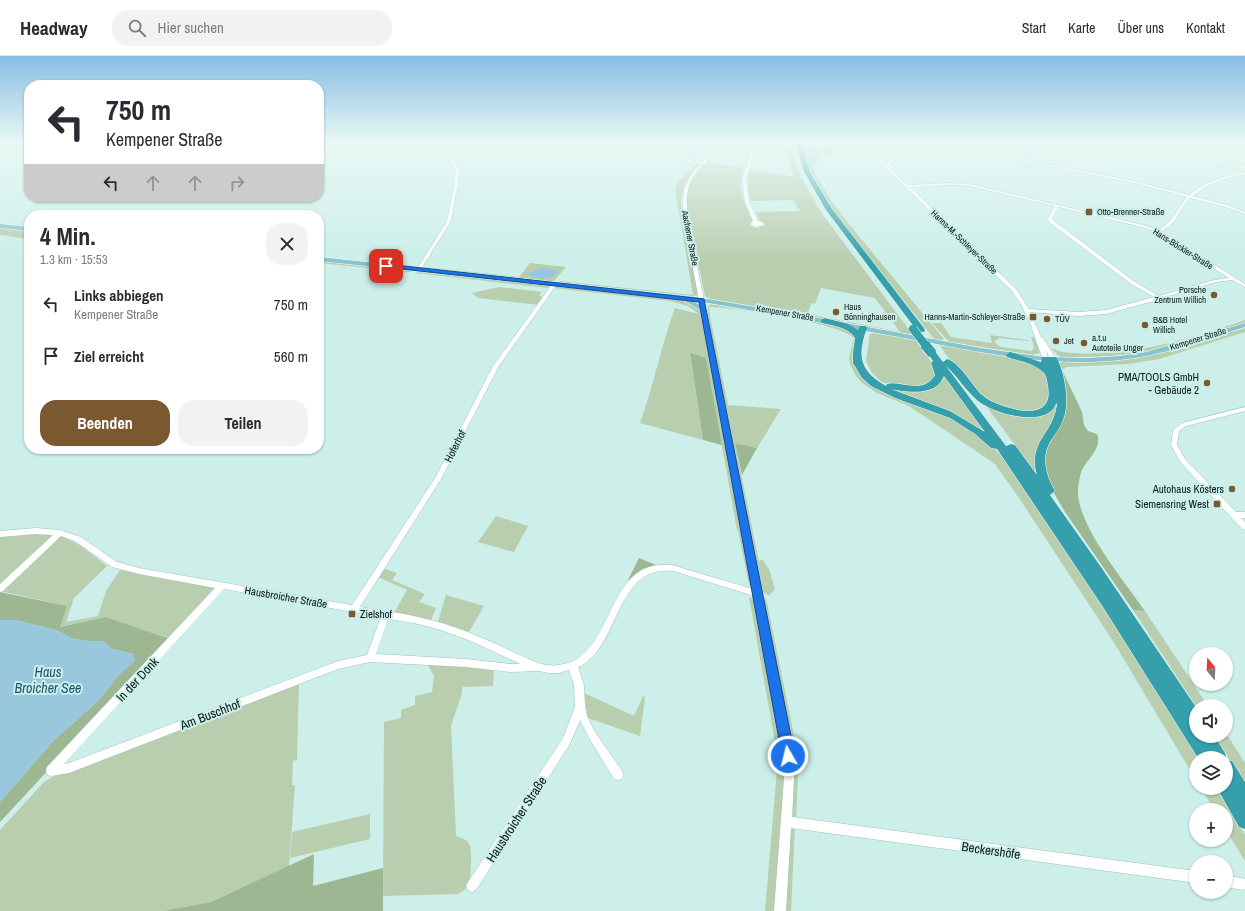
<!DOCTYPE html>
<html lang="de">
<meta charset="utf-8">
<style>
body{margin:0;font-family:"Archivo Narrow",sans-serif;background:#f2f2f3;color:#2b2b33;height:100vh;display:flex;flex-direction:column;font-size:15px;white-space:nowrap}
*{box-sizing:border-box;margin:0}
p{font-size:13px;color:#7c7c81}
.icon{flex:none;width:22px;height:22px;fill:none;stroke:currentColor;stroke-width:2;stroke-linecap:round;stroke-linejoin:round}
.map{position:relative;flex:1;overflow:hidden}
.drawer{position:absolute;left:24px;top:154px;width:300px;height:244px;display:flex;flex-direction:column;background:#fff;border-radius:16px;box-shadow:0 1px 3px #0004}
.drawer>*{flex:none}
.top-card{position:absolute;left:24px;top:24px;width:300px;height:122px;border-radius:16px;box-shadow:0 1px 3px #0004;background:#fff;color:#2b2b33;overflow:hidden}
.needle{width:26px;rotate:342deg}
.tools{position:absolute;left:1189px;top:591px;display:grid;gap:8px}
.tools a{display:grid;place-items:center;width:44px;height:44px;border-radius:50%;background:#fff;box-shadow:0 1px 3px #0004;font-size:20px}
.pin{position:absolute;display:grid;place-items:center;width:34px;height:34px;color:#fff;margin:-17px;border-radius:8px;box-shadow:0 2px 6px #0006}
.me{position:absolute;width:44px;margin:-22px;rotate:352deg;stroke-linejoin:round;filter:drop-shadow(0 0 3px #0008)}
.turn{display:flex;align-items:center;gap:14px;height:84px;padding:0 16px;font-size:18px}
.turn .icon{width:52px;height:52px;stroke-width:2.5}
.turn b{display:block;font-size:28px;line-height:34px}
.lanes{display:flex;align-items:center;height:38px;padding:0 16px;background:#0003;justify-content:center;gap:20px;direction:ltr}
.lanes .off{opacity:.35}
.round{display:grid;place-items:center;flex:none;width:42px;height:42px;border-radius:16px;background:#f2f2f3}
.overview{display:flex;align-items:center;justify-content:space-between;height:68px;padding:0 16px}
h1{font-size:24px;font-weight:800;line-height:30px}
.action{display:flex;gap:8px;margin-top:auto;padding:8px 16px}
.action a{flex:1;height:46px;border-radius:16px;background:#7a5830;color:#fff;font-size:16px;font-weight:800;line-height:46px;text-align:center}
.action a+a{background:#f2f2f3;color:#2b2b33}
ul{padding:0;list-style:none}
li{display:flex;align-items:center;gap:12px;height:52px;padding:0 16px}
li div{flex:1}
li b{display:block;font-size:15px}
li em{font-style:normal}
header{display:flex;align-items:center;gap:24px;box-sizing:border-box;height:56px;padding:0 20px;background:#fff;border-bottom:1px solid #e1e1e2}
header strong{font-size:19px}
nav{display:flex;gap:22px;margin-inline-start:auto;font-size:14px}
.search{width:280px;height:36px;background:#f2f2f3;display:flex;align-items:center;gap:10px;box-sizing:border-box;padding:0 14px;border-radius:16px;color:#7c7c81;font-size:15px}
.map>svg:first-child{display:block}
.green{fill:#b8ceaf;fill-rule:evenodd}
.forest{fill:#9db793}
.water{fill:#99c7dd}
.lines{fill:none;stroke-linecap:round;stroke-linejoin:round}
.minor-casing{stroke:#a0c2bc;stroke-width:1}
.major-casing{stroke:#fff;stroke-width:1}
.highway-casing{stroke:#fff;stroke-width:1}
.minor{fill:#fff;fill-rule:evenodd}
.major{fill:#86c5cd;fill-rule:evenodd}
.highway{fill:#359fab;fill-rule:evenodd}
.highway-bridge-far1-casing{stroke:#fff;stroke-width:9;stroke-linecap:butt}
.highway-bridge-casing{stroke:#fff;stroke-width:12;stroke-linecap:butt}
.highway-bridge-far1{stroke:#359fab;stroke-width:8}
.highway-bridge{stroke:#359fab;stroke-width:10}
.route{fill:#1a73e8;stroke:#114b97}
.poi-dot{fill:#7a5830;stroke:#ccefe9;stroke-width:1.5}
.labels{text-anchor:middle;stroke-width:4;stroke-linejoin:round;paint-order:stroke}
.far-poi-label{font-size:9px;fill:#0c1917;stroke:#ccefe9;text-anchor:start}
.far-street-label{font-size:9px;fill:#0c1917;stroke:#ccefe9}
.poi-label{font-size:11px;fill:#0c1917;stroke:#ccefe9;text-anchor:end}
.street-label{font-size:11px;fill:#0c1917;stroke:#ccefe9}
.near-street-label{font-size:13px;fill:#0c1917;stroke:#ccefe9}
.near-water-label{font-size:14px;font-style:italic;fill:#19546b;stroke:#ccefe9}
</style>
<header>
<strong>Headway</strong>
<div class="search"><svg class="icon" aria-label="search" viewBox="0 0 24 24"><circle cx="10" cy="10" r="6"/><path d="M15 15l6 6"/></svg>Hier suchen</div>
<nav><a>Start</a><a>Karte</a><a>Über uns</a><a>Kontakt</a></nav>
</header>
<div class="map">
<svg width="1245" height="855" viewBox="0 0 1245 855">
<rect width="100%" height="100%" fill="#ccefe9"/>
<!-- green -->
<g class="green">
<path d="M727 86H753V87L749 96 723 91 708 106 743 112C737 134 744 146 753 165L749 169 757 172 765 169 760 166 756 156 800 155 793 144 751 145C748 134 747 125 750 114L795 121 790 111 785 87V86H790L799 117 820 155 913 279 712 244 705 240 685 142 690 124 697 116ZM821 232 875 242 900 276 808 258 811 247 815 248Z"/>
<polygon points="800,86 805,86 806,88 813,88 812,86 817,86 821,102 812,111 830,143 848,167 943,282 943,285 935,284 832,154 808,112"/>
<polygon points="819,86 826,86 824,87 842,91 824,102"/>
<path d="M698 107 701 108C689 119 682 130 681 147L698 238 697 239 690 241 561 227 559 225 693 239 675 132 680 124Z"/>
<polygon points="0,171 29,174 29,183 0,179"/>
<polygon points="319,204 412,214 413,215 409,216 319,207"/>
<polygon points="530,207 566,211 553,226 423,213 422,211 519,221"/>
<polygon points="423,215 548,229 549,230 548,232 415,217"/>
<path d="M555 229 669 242C679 244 695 246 700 255L753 520 752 525 749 529 738 474H737L706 302 690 298 703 384 640 367C654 329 661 290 675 252L699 258 688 250 670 245 553 232Z"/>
<polygon points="499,231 542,236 539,240 545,241 539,249 478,242 472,237"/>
<path d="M711 248 817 264 852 274 856 277 864 322C907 342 964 361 996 394 1003 401 1008 409 1013 416L1127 587 1198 702H1196V724L1113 585 1019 442 995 408 909 350 877 337 861 326 856 320 850 308 849 302 854 282C836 266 739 252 712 251H709L710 260 728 349 781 353 757 392 735 387 759 506 762 503 769 513 775 533 769 540 763 536 712 286 708 258V251Z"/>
<path d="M1245 264V267C1211 277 1176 290 1141 297 1114 301 1087 301 1060 301L1051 292C1054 293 1058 295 1062 296 1125 303 1186 284 1245 264Z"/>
<polygon points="932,267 941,267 951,281 992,287 990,279 1028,284 1029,285 999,282 994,286 1001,291 1032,295 1034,291 1031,281 1034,281 1040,297 1033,299 949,286"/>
<polygon points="1245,272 1245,276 1159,303 1128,308 1066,311 1064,313 1062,312 1063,316 1060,316 1059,307 1062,306 1129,303 1176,292"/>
<polygon points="874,277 915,283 935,311 936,322 921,331 894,329 882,326 872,317 866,305 870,278"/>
<path d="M861 285H864C862 292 859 301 861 307 869 331 899 332 919 334L942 317 991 384 980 375 894 336 869 323 859 302Z"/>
<path d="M939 288 1020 303 1044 313C1047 322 1051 334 1049 343 1044 365 1001 352 989 345 971 336 951 305 939 288Z"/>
<polygon points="983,346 1029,359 1058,346 1039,421"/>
<polygon points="496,460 528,470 514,496 478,486"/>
<polygon points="32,478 54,479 0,530 0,480"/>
<polygon points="62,480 81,490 107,510 74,542 66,566 98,560 106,535 120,514 217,532 170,583 106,561 59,571 67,550 0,535 55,483"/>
<polygon points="386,513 397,517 392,524 425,538 419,546 436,552 431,564 394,557 407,534 376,520 380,515"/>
<polygon points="446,539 484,550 469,576 438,566"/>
<polygon points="749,541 755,544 784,695 785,721 776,855 765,855 778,702"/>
<polygon points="766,542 797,694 798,715 796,765 793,759 794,714 791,685 764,544"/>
<polygon points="1133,554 1145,555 1208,650 1196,650"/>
<path d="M426 606 494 611 493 630 462 631V637L451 670 456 780C461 782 467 783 469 788 473 797 470 819 470 830L458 838 383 840 384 666 401 662V654L415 649V640L432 636 434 620Z"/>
<polygon points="299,626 297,704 293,705 292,729 295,729 289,810 211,846 163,855 0,855 0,774 44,726 56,719"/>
<polygon points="584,637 634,660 643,640 645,641 640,680 588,662"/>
<polygon points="1226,677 1245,707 1245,727 1215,680 1226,680"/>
<polygon points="1201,732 1216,732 1245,779 1245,805 1226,774 1226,754 1214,754"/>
<polygon points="370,758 370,783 290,802 292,776"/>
<polygon points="795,770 791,855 786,855 791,774"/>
</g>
<!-- forest -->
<g class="forest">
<polygon points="690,297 706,302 722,389 703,384"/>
<path d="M1060 316H1063L1082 356 1084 369 1088 375 1097 378C1103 392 1086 404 1081 416 1080 421 1078 429 1078 435 1077 469 1125 526 1145 555L1133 554 1065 456 1044 420 1043 397 1065 354Z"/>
<polygon points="735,387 757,392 742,419"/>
<polygon points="639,502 656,509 642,513 627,526"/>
<polygon points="0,536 67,550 60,571 106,561 170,583 0,766 0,746 54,684 99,644 117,621 134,605 133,598 112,593 103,585 89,585 74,583 56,574 15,564 0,564"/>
<polygon points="314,798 313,830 383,812 383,855 163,855 211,846"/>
</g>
<!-- water -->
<g class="water">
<path d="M540 212 557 214 558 216C551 224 537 224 528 219L530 216H535V214Z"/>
<polygon points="0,564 15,564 56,574 74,583 89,585 103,585 112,593 133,598 135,605 117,621 99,644 54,684 0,746"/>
</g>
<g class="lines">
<defs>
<g id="minor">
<path d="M424 86H427C440 93 457 101 460 117L451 165 421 213 419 214 417 213 447 165 456 117C453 101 436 94 424 87Z"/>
<path d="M577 86H582L702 106 724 86H727C699 115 682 118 688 164L792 689 794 723 792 761 1196 815V827L791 772 786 855H774L784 723 782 689 754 540C735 534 715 528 696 522 688 520 680 516 672 515 621 509 619 577 590 603 586 606 583 610 578 611L584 629 585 651 587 660 595 676 622 715 623 719 622 723 618 724 614 723 589 682 580 664 570 688 476 834 472 836 468 834 466 830 468 826 563 682 575 651 574 629 569 614 558 617H549L539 615 511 616 466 611 370 606 338 613 69 717 51 720 47 719 46 715 47 711 215 532 139 518 112 511 75 485 61 480 3 535 0 536V528L53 479 36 478 0 481V475L36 472 60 474 81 481 117 506 139 512 352 549 435 422 493 310 553 227 557 228 499 310 441 423 360 551C381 554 402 557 422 562 454 569 484 582 513 596 527 602 544 612 559 609 565 608 572 606 577 603 616 577 610 504 671 509 679 510 687 514 695 516 714 522 734 527 753 533L684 164C681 141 683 125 700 108ZM224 533 381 561 367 599 338 605 69 707 64 708ZM388 563C400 565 411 566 422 569 457 577 488 593 520 608H511L466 603 376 598Z"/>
<polygon points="754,86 758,86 746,122 749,146 758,165 763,166 764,169 755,171 750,168 753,165 745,146 742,122"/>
<polygon points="1167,86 1171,86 1192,90 1206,100 1245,111 1245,113 1204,102 1190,92"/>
<path d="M928 87 947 88 1134 125 1189 139C1204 125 1225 120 1245 116V118C1227 122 1207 127 1193 140L1227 149 1245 156V158L1225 151 1190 142C1179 153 1177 169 1161 175L1245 228V231L1232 224 1216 226 1162 242 1161 243 1106 258 1079 260 1030 256 1041 281 1044 283 1056 303 1055 304H1051L1046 295 1048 303 1047 304H1043L1030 267 1022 250 1012 235 885 111 887 107C900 97 911 89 928 87ZM928 89 947 90 1134 127 1187 141C1176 153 1174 167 1157 174L1147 170 969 128 950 127 908 129 889 111 890 108C902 99 912 91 928 89ZM950 129 969 130 1055 150 1048 162 1049 166 1131 228 1154 241 1106 254 1079 256 1029 253 1016 233 910 131ZM1058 151 1146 172 1157 177 1229 222 1214 224 1159 240 1135 226 1053 164 1052 162Z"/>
<polygon points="1245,351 1245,355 1186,370 1179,375 1177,389 1186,404 1236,456 1245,456 1245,462 1241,462 1245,466 1245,474 1242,473 1181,407 1171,389 1173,374 1182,367"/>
<polygon points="1226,819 1245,823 1245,833 1243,834 1226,831"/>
</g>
<g id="major">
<polygon points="0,168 29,171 29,175 0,172"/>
<path d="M319 201 696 241 803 259 981 292 1045 301 1087 302 1120 300 1146 296 1245 267V271C1204 284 1162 300 1120 304 1047 312 975 295 904 282 835 269 766 257 696 245H693L706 253V255H702L686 246V244L319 205Z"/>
</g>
<g id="highway">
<polygon points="795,86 800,86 810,116 832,153 924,272 925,274 924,276 918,276 826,154 804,116"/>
<path d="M825 262 848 268 858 274 860 270H866L867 272C857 299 859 315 886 330L887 328C902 324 922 340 935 319L931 307 933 305 927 296 931 293 934 294 943 306 947 303C959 306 972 329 981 338 991 347 1005 351 1018 354 1037 357 1052 353 1048 330 1047 326 1047 319 1043 316 1034 307 1019 305 1007 301L1006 299 1010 296 1041 306 1042 301H1056C1065 316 1070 348 1063 364 1060 373 1053 380 1049 388 1041 404 1047 421 1055 435L1050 439 1101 511 1196 651V680H1215L1225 697 1227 704 1232 705 1245 726V773L1239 771 1217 732H1226V702H1198L1103 551 997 393 991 392 975 378 950 362 895 342 871 330 862 322 853 307V297L855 282C848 271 834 270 822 267L821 265 822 263ZM946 310C958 321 966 335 978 345 993 357 1035 369 1051 355 1054 353 1055 349 1057 347 1055 377 1027 385 1037 419L1015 389 1011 388 1006 390ZM944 320 985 376 950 355 891 333C904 336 929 339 939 328 941 326 943 322 944 320Z"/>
</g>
</defs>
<!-- minor casing -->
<use href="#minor" class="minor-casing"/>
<!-- major casing -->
<use href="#major" class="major-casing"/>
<!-- highway casing -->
<use href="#highway" class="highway-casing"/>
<!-- minor -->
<use href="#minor" class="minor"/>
<!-- major -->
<use href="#major" class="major"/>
<!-- highway -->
<use href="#highway" class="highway"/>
<defs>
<polyline id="highway-bridge-far1" points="913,273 927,291"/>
<polyline id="highway-bridge" points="926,290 931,296"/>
</defs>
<!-- highway-bridge-far1 casing -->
<use href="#highway-bridge-far1" class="highway-bridge-far1-casing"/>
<!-- highway-bridge casing -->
<use href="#highway-bridge" class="highway-bridge-casing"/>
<!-- highway-bridge-far1 -->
<use href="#highway-bridge-far1" class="highway-bridge-far1"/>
<!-- highway-bridge -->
<use href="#highway-bridge" class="highway-bridge"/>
</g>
<!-- sky -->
<linearGradient id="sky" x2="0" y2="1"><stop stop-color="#88bce4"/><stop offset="0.42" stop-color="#e8f8f5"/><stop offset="1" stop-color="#e8f8f5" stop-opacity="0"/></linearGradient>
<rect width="1245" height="205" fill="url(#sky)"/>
<!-- route -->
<polygon class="route" points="386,208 704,243 795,700 793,704 788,706 784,704 782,700 699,246 384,211 383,210"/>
<!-- markers -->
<g class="poi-dot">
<rect x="1085" y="152" width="8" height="8" rx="2"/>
<circle cx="1214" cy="239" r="4"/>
<circle cx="836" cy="256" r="4"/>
<rect x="1029" y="257" width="8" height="8" rx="2"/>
<circle cx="1047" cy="263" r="4"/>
<circle cx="1145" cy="269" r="4"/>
<circle cx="1056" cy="285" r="4"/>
<circle cx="1084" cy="287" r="4"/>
<circle cx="1207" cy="327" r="4"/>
<circle cx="1232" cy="433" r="4"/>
<rect x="1213" y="444" width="8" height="8" rx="2"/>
<rect x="348" y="554" width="8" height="8" rx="2"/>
</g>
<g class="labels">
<!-- far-poi labels -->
<g class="far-poi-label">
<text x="1097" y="159">Otto-Brenner-Straße</text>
<text x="1206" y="237" text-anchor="end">Porsche<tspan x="1206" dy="10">Zentrum Willich</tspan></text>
<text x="844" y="254">Haus<tspan x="844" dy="10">Bönninghausen</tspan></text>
<text x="1025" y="264" text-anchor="end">Hanns-Martin-Schleyer-Straße</text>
<text x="1055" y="266">TÜV</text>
<text x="1153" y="267">B&amp;B Hotel<tspan x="1153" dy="10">Willich</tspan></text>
<text x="1092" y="285">a.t.u<tspan x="1092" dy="10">Autoteile Unger</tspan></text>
<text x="1064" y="288">Jet</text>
</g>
<!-- far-street labels -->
<g class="far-street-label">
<text transform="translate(690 182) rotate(79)" y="3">Aachener Straße</text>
<text transform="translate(964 186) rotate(44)" y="3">Hanns-M.-Schleyer-Straße</text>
<text transform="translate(1183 193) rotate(32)" y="3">Hans-Böckler-Straße</text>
<text transform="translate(785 257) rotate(10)" y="3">Kempener Straße</text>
<text transform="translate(1198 283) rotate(-17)" y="3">Kempener Straße</text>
</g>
<!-- poi labels -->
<g class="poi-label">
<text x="1199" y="325">PMA/TOOLS GmbH<tspan x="1199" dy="13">- Gebäude 2</tspan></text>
<text x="1224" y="437">Autohaus Kösters</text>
<text x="1209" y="452">Siemensring West</text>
<text x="360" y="562" text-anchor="start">Zielshof</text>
</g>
<!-- street labels -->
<g class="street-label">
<text transform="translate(455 390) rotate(-63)" y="4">Hoferhof</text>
<text transform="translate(286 541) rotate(10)" y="4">Hausbroicher Straße</text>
</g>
<!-- near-street labels -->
<g class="near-street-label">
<text transform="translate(137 623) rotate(-47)" y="5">In der Donk</text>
<text transform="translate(210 658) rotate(-21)" y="5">Am Buschhof</text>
<text transform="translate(516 763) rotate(-57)" y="5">Hausbroicher Straße</text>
<text transform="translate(991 794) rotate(8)" y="5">Beckershöfe</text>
</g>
<!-- near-water labels -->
<g class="near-water-label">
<text x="48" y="621">Haus<tspan x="48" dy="16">Broicher See</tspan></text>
</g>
</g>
</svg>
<div class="tools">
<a><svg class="needle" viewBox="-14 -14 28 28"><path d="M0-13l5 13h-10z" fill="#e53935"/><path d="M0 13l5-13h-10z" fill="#7c7c81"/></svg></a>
<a><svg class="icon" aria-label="sound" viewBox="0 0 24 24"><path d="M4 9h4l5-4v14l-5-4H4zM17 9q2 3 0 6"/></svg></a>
<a><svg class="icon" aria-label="layers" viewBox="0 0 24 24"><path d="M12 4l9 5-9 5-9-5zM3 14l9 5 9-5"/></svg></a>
<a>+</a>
<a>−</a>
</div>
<div class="pin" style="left:386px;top:210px;background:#d93025"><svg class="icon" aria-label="arrive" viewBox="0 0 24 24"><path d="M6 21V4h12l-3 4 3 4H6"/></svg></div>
<svg class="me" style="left:788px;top:700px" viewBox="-20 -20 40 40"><circle r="17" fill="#1a73e8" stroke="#fff" stroke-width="3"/><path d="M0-11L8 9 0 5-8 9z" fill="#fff"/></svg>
<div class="top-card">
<div class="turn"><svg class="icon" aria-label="left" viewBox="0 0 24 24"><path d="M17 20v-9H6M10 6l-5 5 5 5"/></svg><div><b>750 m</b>Kempener Straße</div></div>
<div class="lanes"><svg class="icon" aria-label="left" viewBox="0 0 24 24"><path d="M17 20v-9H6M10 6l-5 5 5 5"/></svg><svg class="icon off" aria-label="ahead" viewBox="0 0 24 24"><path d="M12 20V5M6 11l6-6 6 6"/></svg><svg class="icon off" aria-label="ahead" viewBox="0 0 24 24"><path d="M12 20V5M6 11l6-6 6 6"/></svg><svg class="icon off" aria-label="right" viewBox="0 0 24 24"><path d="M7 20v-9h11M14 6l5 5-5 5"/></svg></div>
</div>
<section class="drawer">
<div class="overview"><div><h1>4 Min.</h1><p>1.3 km · 15:53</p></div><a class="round"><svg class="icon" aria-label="close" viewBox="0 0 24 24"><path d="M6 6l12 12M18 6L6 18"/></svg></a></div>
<ul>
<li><svg class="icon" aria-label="left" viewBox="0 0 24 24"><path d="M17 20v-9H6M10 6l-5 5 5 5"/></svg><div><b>Links abbiegen</b><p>Kempener Straße</p></div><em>750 m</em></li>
<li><svg class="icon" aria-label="arrive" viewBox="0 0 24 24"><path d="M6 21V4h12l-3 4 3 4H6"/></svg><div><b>Ziel erreicht</b></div><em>560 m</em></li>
</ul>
<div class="action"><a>Beenden</a><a>Teilen</a></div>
</section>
</div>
